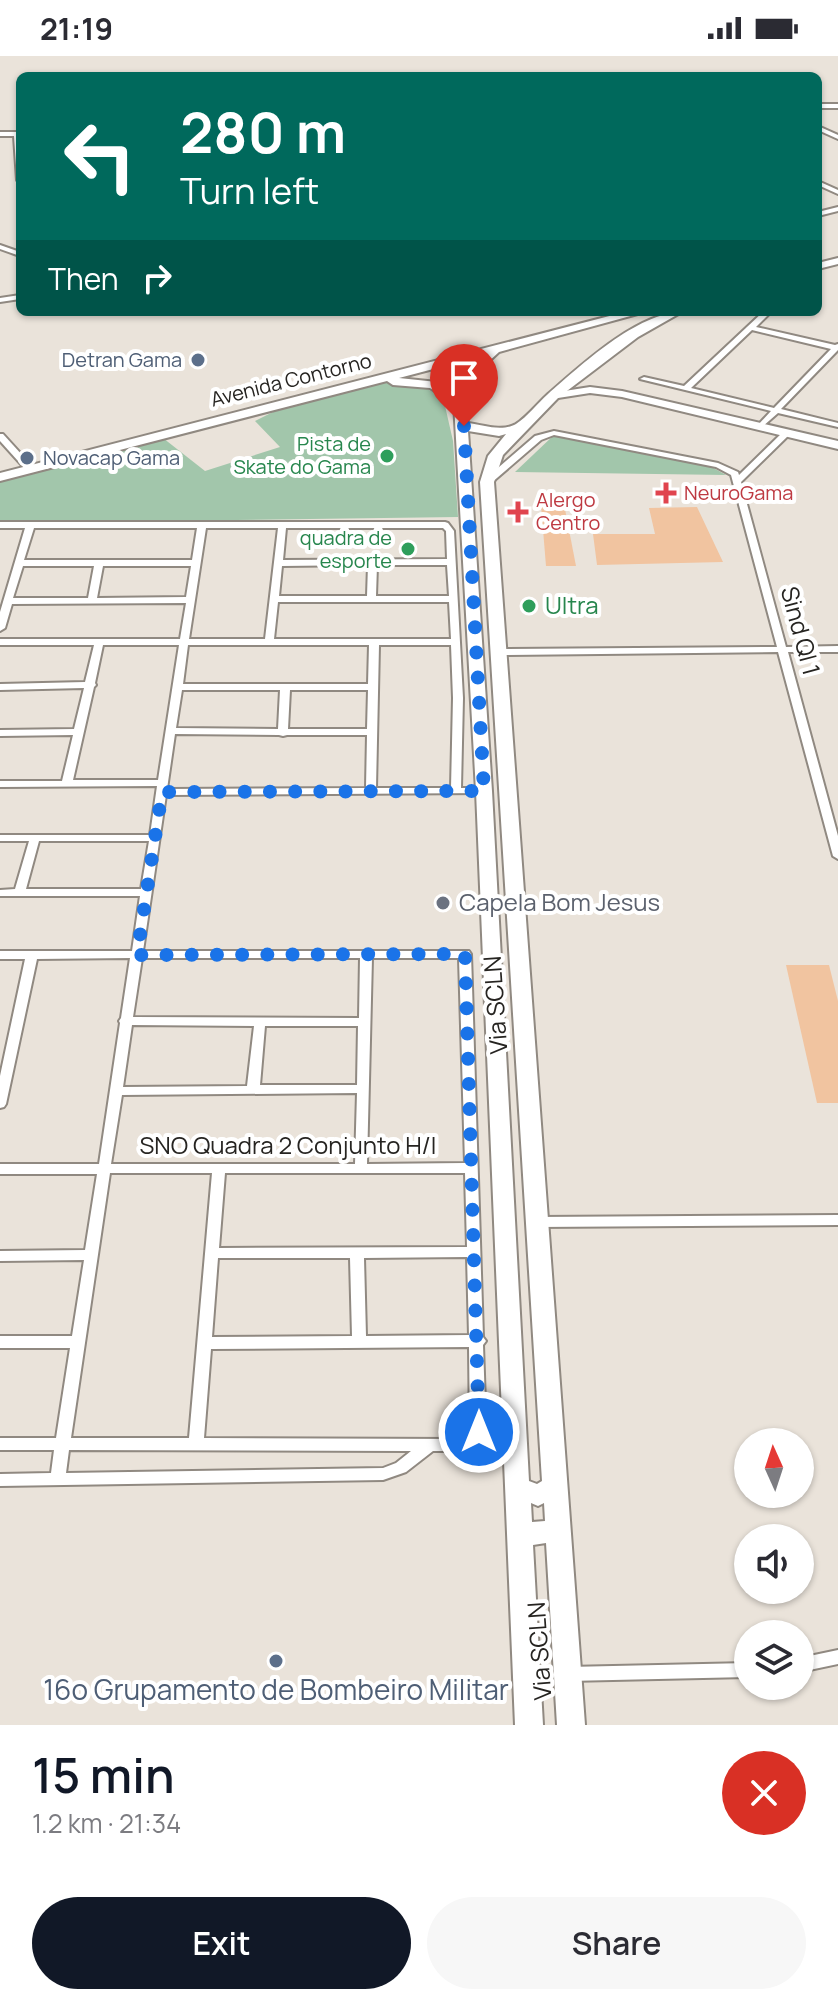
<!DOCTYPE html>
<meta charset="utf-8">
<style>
body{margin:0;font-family:Manrope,sans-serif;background:#f7f7f7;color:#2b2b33;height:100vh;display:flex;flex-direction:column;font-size:30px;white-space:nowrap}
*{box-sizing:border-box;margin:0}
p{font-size:26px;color:#7c7c81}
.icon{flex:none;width:44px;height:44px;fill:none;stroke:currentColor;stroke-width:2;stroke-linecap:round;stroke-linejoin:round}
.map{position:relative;height:1669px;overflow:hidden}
.side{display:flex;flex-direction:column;background:#fff;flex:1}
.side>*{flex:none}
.hud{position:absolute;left:16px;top:16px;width:806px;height:244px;border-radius:12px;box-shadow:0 2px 6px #0004;background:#00695c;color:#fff;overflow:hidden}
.needle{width:52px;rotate:357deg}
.controls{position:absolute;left:734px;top:1372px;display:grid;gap:16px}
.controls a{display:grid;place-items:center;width:80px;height:80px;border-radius:50%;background:#fff;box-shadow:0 2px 6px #0004;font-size:40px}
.pin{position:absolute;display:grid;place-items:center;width:68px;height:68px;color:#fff;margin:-82px -34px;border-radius:50% 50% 50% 0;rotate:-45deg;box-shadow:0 0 8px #0007}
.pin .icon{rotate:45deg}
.me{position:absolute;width:88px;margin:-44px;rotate:0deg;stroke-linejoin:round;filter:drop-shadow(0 0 6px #0008)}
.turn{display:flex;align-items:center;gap:28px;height:168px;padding:0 32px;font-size:36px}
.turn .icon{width:104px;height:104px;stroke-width:2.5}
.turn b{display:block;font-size:56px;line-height:68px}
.then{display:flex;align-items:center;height:76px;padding:0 32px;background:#0003;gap:16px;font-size:30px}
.round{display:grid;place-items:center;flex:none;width:84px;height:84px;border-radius:42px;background:#f7f7f7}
.head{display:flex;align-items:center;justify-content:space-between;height:136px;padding:0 32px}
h1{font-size:48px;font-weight:600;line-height:60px;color:#111827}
.cta{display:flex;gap:16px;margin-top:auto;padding:16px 32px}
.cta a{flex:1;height:92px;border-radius:48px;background:#111827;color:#fff;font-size:32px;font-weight:600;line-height:92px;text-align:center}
.cta a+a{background:#f7f7f7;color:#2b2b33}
.status{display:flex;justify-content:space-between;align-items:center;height:56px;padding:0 40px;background:#fff;direction:ltr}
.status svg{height:22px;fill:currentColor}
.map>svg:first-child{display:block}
.green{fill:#a2c6ab}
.building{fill:#f1c4a0}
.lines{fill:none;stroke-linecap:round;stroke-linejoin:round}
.minor-casing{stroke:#908981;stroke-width:4}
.secondary-casing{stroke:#908981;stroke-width:4}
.primary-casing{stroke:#908981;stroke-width:4}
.minor{fill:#fff;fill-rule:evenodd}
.secondary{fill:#fff;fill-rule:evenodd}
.primary{fill:#fff;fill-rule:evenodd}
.route{stroke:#1a73e8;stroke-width:14;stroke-dasharray:0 25.2}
.service-dot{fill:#5c6f8a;stroke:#fff;stroke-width:3}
.leisure-dot{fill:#2e9e5b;stroke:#fff;stroke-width:3}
.health-dot{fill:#e0444e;stroke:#fff;stroke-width:3}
.worship-dot{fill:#6b7280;stroke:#fff;stroke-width:3}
.labels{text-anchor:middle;stroke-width:8;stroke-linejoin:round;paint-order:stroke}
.far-service-label{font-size:20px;fill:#4e5e75;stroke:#fff;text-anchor:end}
.far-street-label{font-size:20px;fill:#262421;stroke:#fff}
.far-leisure-label{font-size:20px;fill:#27864d;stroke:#fff;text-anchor:end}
.far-health-label{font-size:20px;fill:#be3a42;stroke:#fff;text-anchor:start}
.leisure-label{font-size:24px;fill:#27864d;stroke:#fff;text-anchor:start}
.street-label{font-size:24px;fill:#262421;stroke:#fff}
.worship-label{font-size:24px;fill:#5b616d;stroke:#fff;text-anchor:start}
.near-service-label{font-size:28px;fill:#4e5e75;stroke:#fff}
</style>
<div class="status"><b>21:19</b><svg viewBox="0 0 49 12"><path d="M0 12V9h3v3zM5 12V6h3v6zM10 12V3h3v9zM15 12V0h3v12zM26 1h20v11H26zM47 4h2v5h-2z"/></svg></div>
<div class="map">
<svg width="838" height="1669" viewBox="0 0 838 1669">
<rect width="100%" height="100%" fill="#eae3da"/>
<!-- green -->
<g class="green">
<polygon points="381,327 415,327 443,341 453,385 458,461 0,467 0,424 163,382 205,415 280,391 255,365 281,352"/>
<polygon points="554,379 708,409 726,419 515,416"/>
</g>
<!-- building -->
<g class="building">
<polygon points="564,448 576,510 546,510 541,449"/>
<polygon points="697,451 723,506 597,509 593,478 655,478 649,452"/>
<polygon points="786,909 829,909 838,945 838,1047 817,1047"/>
</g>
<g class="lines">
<defs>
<g id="minor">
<rect x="818" y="48" width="20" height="4"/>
<polygon points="818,70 838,79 838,83 818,74"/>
<polygon points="0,76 20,76 20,126 17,124 14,80 0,80"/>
<polygon points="818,125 838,134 838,138 818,129"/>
<polygon points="838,151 838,155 818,160 818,156"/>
<polygon points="0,189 20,196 20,200 0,193"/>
<polygon points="20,239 20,243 0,246 0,242"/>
<path d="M763 256H771L756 271 835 289 838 288V294L781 353 838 367V371L778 357 761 372 757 370 771 355 640 323 644 321 684 330ZM752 274 831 293 774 352 691 332Z"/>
<polygon points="554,375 718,407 738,416 739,419 784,375 791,377 741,426 786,591 838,590 838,596 788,596 838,780 838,803 833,800 778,596 499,599 494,596 499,593 777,591 731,419 716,411 554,379 541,384 490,428 484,428 484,424 535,380"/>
<polygon points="0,378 3,378 33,411 33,415 27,415 0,385"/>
<path d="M0 466H445L448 467 454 475 463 642 461 732H484L489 735 488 737 166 739 143 895H469L471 898 483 1281 486 1285 483 1289 486 1376 481 1388 458 1395H433L406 1416 383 1424 0 1430V1418L51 1417 54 1394H0V1382H56L70 1292H0V1280H72L84 1204 0 1205V1195L85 1194 97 1118H0V1108H99L120 967 119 965 121 962 130 902 37 903 6 1048 4 1051 0 1052V1020L25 903H0V895H132L140 840H0V834L15 833 29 785H0V779H150L157 730 0 731V725H62L73 679 0 680V674L74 673 84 632 0 634V628L85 626 94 589H0V583H180L186 547 12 548 5 572 0 575V556L25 472H0ZM34 472H197L192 504H24ZM206 472H278L265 583H189ZM286 472H443L446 475 447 503 283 504ZM368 509 367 540H279L282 510ZM377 509H447L449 540H376ZM23 510H94L88 542H13ZM103 510H191L186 541 97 542ZM278 546H449L451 583H274ZM103 589H179L158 724H73L94 631 96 629 95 627ZM188 589H369L368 628H183ZM379 589H451L453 642 451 732H376ZM182 634H280L278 673 176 672ZM290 634H368L367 673H288ZM175 678 279 679 283 680 287 679H367L366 732 167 733ZM39 785H149L141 833H26ZM142 902H360L359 962 133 961ZM372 902H459L465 1107 367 1108ZM132 969 254 970 247 1030 123 1031ZM265 970H358L357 1029H260ZM357 1037 355 1108H111L122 1039ZM110 1117H212L189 1382H71ZM225 1117H465L467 1191 219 1192ZM467 1201 469 1279 366 1280 364 1202ZM218 1202H350L352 1280 212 1281ZM469 1291 470 1379 458 1383 204 1382 211 1293ZM69 1394 411 1395 396 1407 383 1412 66 1417Z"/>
<polygon points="838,1159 838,1169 537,1171 532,1170 530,1166 532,1162 537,1161"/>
<polygon points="838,1594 838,1608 800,1616 800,1602"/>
<polygon points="748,1607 748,1621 568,1625 562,1623 560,1618 562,1613 568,1611"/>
</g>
<polygon id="secondary" points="590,331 622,335 838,385 838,393 622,341 590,337 558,342 552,339 558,336"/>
<g id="primary">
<polygon points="838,202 838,208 818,213 818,207"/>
<path d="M625 256H645L499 296 472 321 466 345 468 367C483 369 502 376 516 368 527 361 538 347 548 338 580 310 638 256 682 256L638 281 559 341 503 399 494 426 585 1669H557L546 1487 533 1489 543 1669H515L476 735 454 347 430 332 393 329 387 325 0 425V417ZM479 301 460 320 456 337 437 326 399 322ZM468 375 499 380 506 378 488 400 480 426 542 1425 537 1428 529 1425 492 735ZM531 1447 538 1450 544 1447 545 1465 532 1466Z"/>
</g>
</defs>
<!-- minor casing -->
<use href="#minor" class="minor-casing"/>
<!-- secondary casing -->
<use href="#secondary" class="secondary-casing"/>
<!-- primary casing -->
<use href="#primary" class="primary-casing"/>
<!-- minor -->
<use href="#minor" class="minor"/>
<!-- secondary -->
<use href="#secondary" class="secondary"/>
<!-- primary -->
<use href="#primary" class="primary"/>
</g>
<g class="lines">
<!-- route -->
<polyline class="route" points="464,370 484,735 162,736 137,899 465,898 479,1376"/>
</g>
<!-- markers -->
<g class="service-dot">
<circle cx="198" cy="304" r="8"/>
<circle cx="27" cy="402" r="8"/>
<circle cx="276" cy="1605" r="8"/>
</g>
<g class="leisure-dot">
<circle cx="387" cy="400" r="8"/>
<circle cx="408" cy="493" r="8"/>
<circle cx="529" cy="550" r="8"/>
</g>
<g class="health-dot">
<path d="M662 425h8v8h8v8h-8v8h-8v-8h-8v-8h8z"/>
<path d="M514 444h8v8h8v8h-8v8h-8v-8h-8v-8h8z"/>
</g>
<circle class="worship-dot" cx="443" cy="847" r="8"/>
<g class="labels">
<!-- far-service labels -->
<g class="far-service-label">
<text x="182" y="311">Detran Gama</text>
<text x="43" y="409" text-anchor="start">Novacap Gama</text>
</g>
<!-- far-street labels -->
<g class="far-street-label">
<text transform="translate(291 324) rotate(-14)" y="7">Avenida Contorno</text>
</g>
<!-- far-leisure labels -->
<g class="far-leisure-label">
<text x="371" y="395">Pista de<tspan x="371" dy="23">Skate do Gama</tspan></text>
<text x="392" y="489">quadra de<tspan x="392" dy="23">esporte</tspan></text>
</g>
<!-- far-health labels -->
<g class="far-health-label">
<text x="684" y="444">NeuroGama</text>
<text x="536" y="451">Alergo<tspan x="536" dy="23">Centro</tspan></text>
</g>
<!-- leisure labels -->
<g class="leisure-label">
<text x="545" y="558">Ultra</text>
</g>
<!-- street labels -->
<g class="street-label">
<text transform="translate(800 575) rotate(75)" y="8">Sind QI 1</text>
<text transform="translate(496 949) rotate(-94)" y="8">Via SCLN</text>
<text x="288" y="1098">SNO Quadra 2 Conjunto H/I</text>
<text transform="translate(540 1595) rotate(-94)" y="8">Via SCLN</text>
</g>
<!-- worship labels -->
<g class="worship-label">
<text x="459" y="855">Capela Bom Jesus</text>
</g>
<!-- near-service labels -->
<g class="near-service-label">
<text x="276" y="1644">16o Grupamento de Bombeiro Militar</text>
</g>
</g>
</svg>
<div class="controls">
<a><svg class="needle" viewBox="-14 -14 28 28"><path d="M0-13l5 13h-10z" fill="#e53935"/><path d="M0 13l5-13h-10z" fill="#7c7c81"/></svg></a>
<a><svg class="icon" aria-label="sound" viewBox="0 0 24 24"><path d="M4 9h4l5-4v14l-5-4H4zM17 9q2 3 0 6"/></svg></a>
<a><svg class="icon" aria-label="layers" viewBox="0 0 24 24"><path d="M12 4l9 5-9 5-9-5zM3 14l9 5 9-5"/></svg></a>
</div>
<div class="pin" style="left:464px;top:370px;background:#d93025"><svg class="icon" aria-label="arrive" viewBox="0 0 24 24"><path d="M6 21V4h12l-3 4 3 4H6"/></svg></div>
<svg class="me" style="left:479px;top:1376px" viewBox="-20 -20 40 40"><circle r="17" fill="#1a73e8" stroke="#fff" stroke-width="3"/><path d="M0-11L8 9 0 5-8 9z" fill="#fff"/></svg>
<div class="hud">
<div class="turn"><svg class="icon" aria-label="left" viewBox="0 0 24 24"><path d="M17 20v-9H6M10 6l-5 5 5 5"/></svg><div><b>280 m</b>Turn left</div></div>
<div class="then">Then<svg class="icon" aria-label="right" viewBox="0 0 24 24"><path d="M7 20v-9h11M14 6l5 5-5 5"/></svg></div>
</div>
</div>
<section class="side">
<div class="head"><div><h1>15 min</h1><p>1.2 km · 21:34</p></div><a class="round" style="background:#d93025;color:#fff"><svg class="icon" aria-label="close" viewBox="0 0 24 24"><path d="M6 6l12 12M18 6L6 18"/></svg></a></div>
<div class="cta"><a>Exit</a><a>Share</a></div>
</section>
